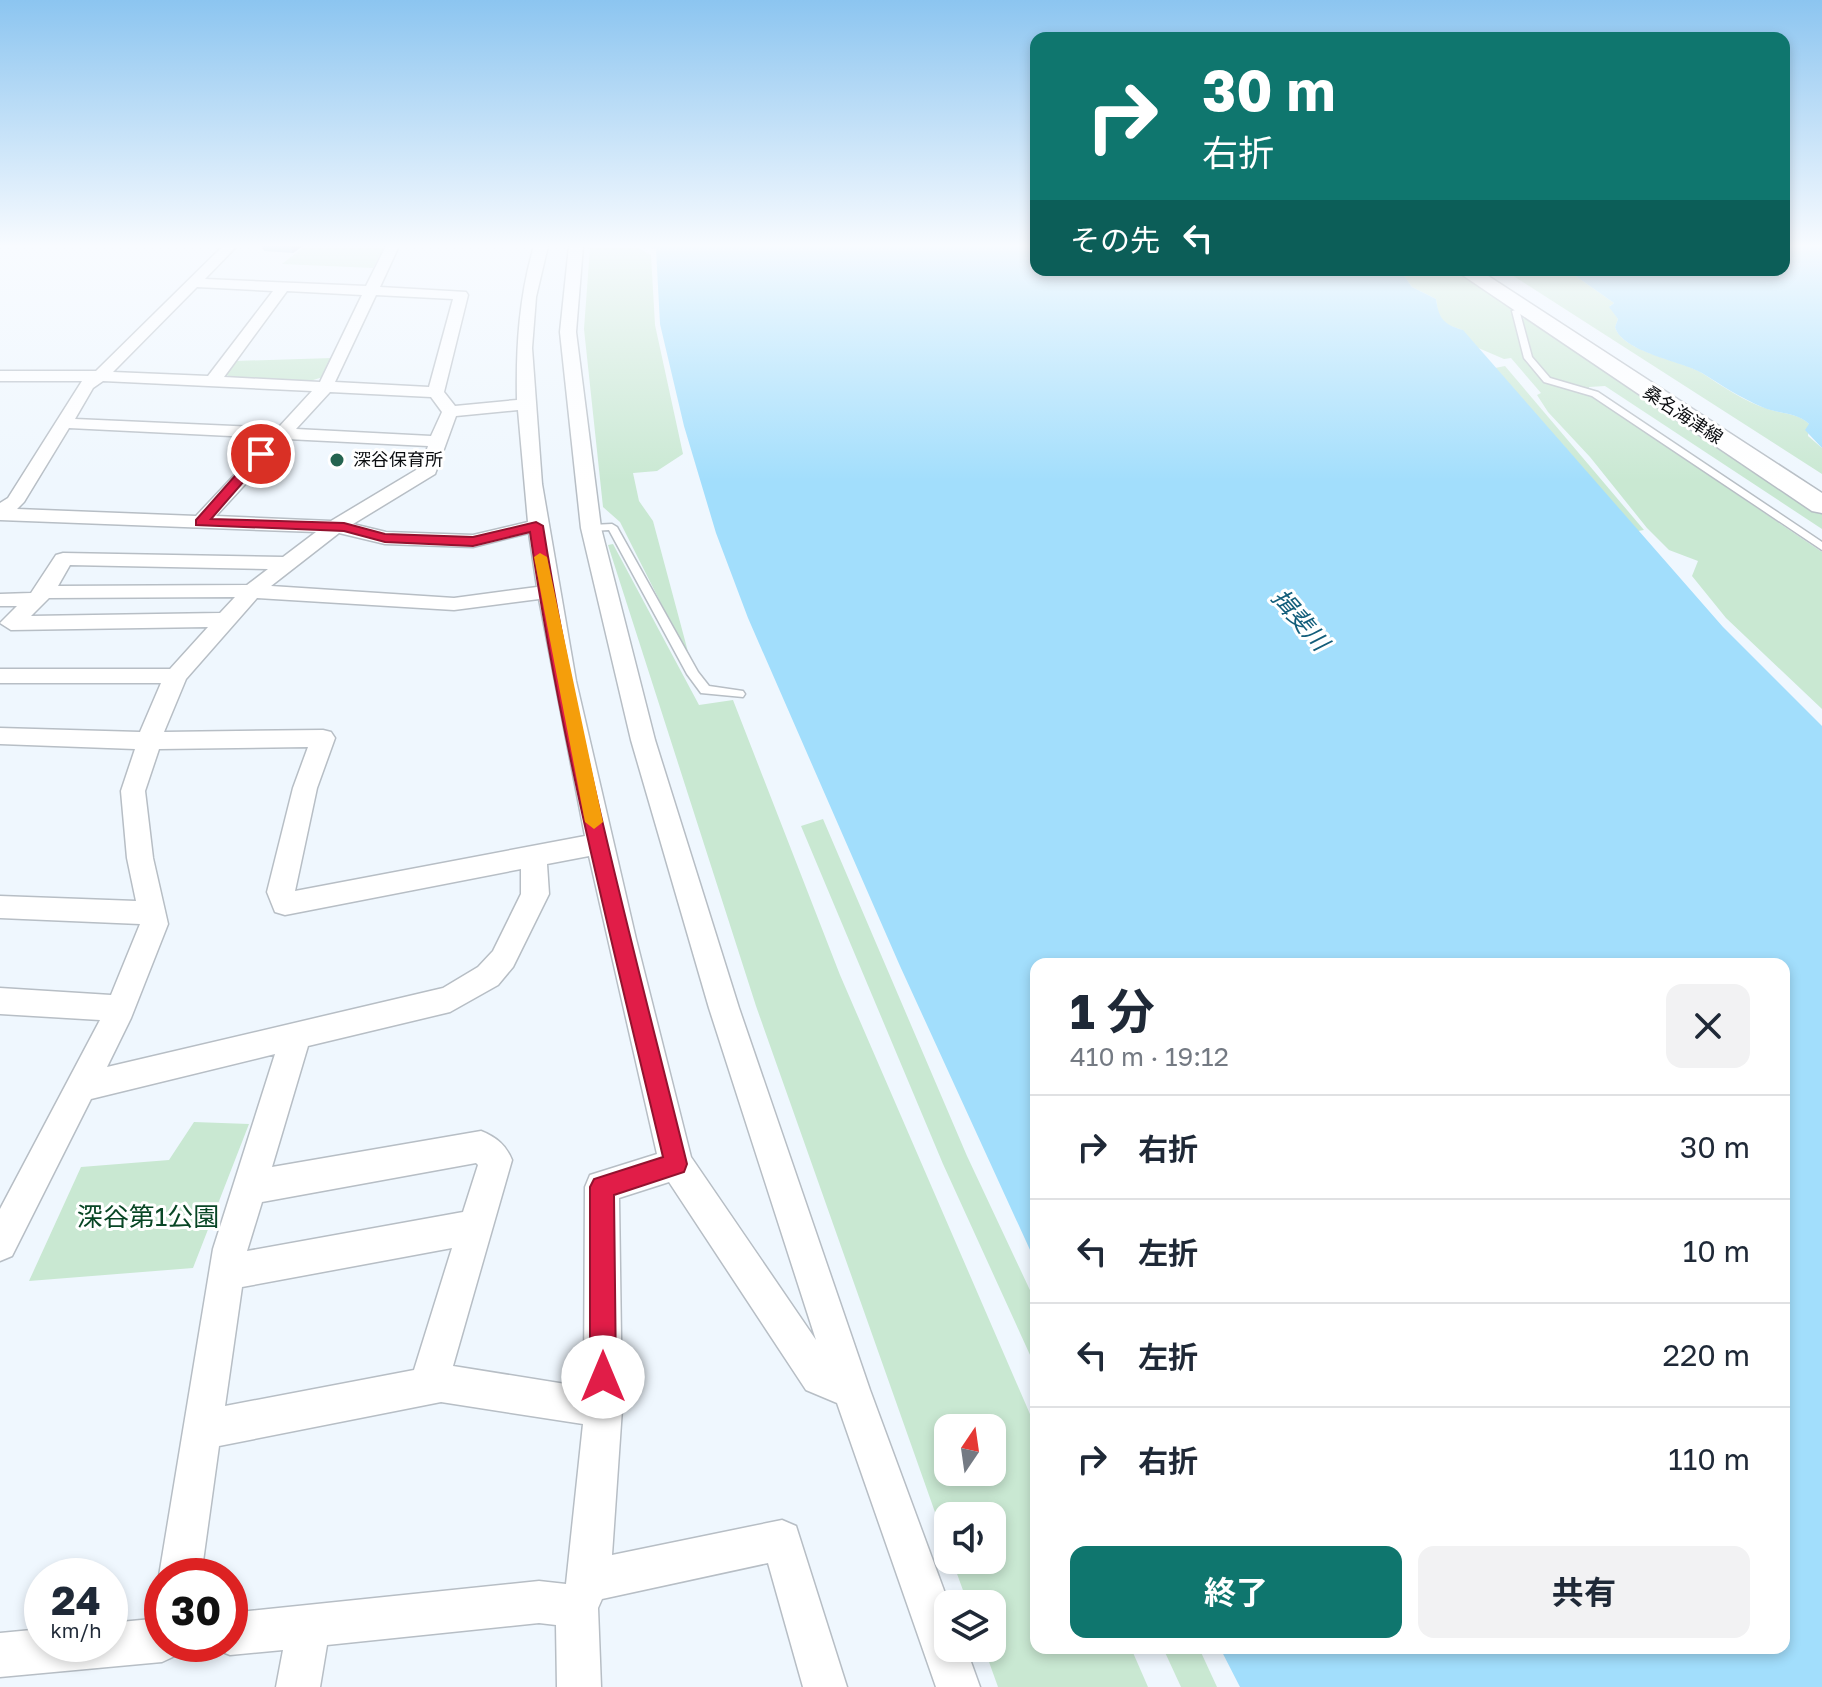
<!DOCTYPE html>
<html lang="ja">
<meta charset="utf-8">
<style>
body{margin:0;font-family:"Golos Text","Noto Sans JP",sans-serif;background:#f2f2f3;color:#1f2937;height:100vh;display:flex;flex-direction:column;font-size:30px;white-space:nowrap}
*{box-sizing:border-box;margin:0}
p{font-size:26px;color:#747a83}
.icon{flex:none;width:44px;height:44px;fill:none;stroke:currentColor;stroke-width:2;stroke-linecap:round;stroke-linejoin:round}
.map{position:relative;flex:1;overflow:hidden}
.side{position:absolute;left:1030px;top:958px;width:760px;height:696px;display:flex;flex-direction:column;background:#fff;border-radius:16px;box-shadow:0 4px 12px #0003}
.side>*{flex:none}
.top-card{position:absolute;left:1030px;top:32px;width:760px;height:244px;border-radius:16px;box-shadow:0 4px 12px #0003;background:#0f766e;color:#fff;overflow:hidden}
.needle{width:52px;rotate:13deg}
.buttons{position:absolute;left:934px;top:1414px;display:grid;gap:16px}
.buttons a{display:grid;place-items:center;width:72px;height:72px;border-radius:16px;background:#fff;box-shadow:0 4px 12px #0003;font-size:40px}
.speed{position:absolute;left:24px;top:1558px;display:flex;gap:16px;font-size:40px;font-weight:700;text-align:center}
.speed>*{display:grid;place-content:center;width:104px;height:104px;border-radius:50%;background:#fff;box-shadow:0 4px 12px #0003;line-height:1}
.speed small{font-size:20px;font-weight:400}
.speed .limit{border:12px solid #d22;background:#fff;color:#111}
.pin{position:absolute;display:grid;place-items:center;width:68px;height:68px;color:#fff;margin:-34px;border:4px solid #fff;border-radius:50%;box-shadow:0 2px 8px #0007}
.me{position:absolute;width:88px;margin:-44px;rotate:0deg;stroke-linejoin:round;filter:drop-shadow(0 0 6px #0008)}
.turn{display:flex;align-items:center;gap:28px;height:168px;padding:0 40px;font-size:36px}
.turn .icon{width:104px;height:104px;stroke-width:2.5}
.turn b{display:block;font-size:56px;line-height:68px}
.then{display:flex;align-items:center;height:76px;padding:0 40px;background:#0003;gap:16px;font-size:30px}
.round{display:grid;place-items:center;flex:none;width:84px;height:84px;border-radius:16px;background:#f2f2f3}
.headline{display:flex;align-items:center;justify-content:space-between;height:136px;padding:0 40px}
h1{font-size:48px;font-weight:700;line-height:60px}
.primary-button{display:flex;gap:16px;margin-top:auto;padding:16px 40px}
.primary-button a{flex:1;height:92px;border-radius:16px;background:#0f766e;color:#fff;font-size:32px;font-weight:700;line-height:92px;text-align:center}
.primary-button a+a{background:#f2f2f3;color:#1f2937}
ul{padding:0;list-style:none}
li{display:flex;align-items:center;gap:24px;height:104px;padding:0 40px;border-top:2px solid #e0e1e3}
li div{flex:1}
li b{display:block;font-size:30px}
li em{font-style:normal}
.map>svg:first-child{display:block}
.green{fill:#c9e8d2;fill-rule:evenodd}
.water{fill:#a2defc}
.lines{fill:none;stroke-linecap:round;stroke-linejoin:round}
.service-casing{stroke:#b7bec5;stroke-width:3}
.minor-casing{stroke:#b7bec5;stroke-width:3}
.secondary-casing{stroke:#b7bec5;stroke-width:3}
.service{fill:#fff;fill-rule:evenodd}
.minor{fill:#fff;fill-rule:evenodd}
.secondary{fill:#fff;fill-rule:evenodd}
.wall{fill:#89afd1}
.shaded-wall{fill:#6f8eaa}
.route{fill:#e11d48;stroke:#92132f;stroke-width:2}
.slow{fill:#f59e0b}
.poi-dot{fill:#256450;stroke:#fff;stroke-width:3}
.labels{text-anchor:middle;stroke-width:6;stroke-linejoin:round;paint-order:stroke}
.far-street-label{font-size:18px;fill:#0a0c0f;stroke:#fff}
.far-poi-label{font-size:18px;fill:#0a0c0f;stroke:#fff;text-anchor:start}
.water-label{font-size:24px;font-style:italic;fill:#125d7a;stroke:#fff}
.near-park-label{font-size:26px;fill:#084625;stroke:#fff}
</style>
<div class="map">
<svg width="1822" height="1687" viewBox="0 0 1822 1687">
<rect width="100%" height="100%" fill="#eff7fe"/>
<!-- green -->
<g class="green">
<polygon points="305,246 385,246 373,268 282,264"/>
<polygon points="635,246 651,255 655,325 683,454 657,471 633,473 639,501 653,521 691,663 620,522 603,507 584,329 590,248"/>
<polygon points="1400,270 1454,270 1511,308 1517,317 1528,319 1822,512 1822,529 1605,386 1589,387 1589,394 1822,552 1822,709 1726,618 1692,576 1698,561 1669,550 1647,528 1590,457 1548,412 1537,395 1541,393 1511,358 1504,359 1476,347 1462,330 1445,324 1439,318 1436,299 1412,287"/>
<path d="M1504 270H1567L1614 303 1610 306 1618 319 1615 327C1622 352 1681 360 1702 373 1722 386 1745 402 1768 409 1782 414 1799 413 1809 424L1808 436 1822 448V474Z"/>
<polygon points="332,358 323,377 310,381 231,377 224,374 235,361"/>
<polygon points="1505,366 1644,530 1638,531 1495,368"/>
<path d="M613 544 699 705 733 700 840 975 1036 1428V1648H1131L1148 1687H998L984 1648H992V1604H968L952 1560H992V1516H948V1549L756 1006 608 545ZM948 1428H992V1472H948Z"/>
<polygon points="823,819 967,1156 1036,1303 1036,1368 943,1164 801,826"/>
<polygon points="194,1122 249,1124 193,1268 29,1281 81,1167 169,1160"/>
<polygon points="1163,1648 1199,1648 1217,1687 1181,1687"/>
</g>
<!-- water -->
<g class="water">
<path d="M644 246H1036V270H1400L1412 287 1436 299C1439 319 1443 324 1463 330L1723 627 1822 726V1687H1240L1220 1648H1784V964H1036V1263L900 966 748 618 716 533 684 426 660 324 656 249Z"/>
<path d="M1784 246H1822V448L1805 430 1809 424C1797 412 1777 414 1762 407 1741 398 1721 385 1702 373 1681 361 1622 352 1615 327L1618 319 1609 307 1614 303 1567 270H1784Z"/>
</g>
<g class="lines">
<defs>
<g id="service">
<polygon points="1523,308 1527,310 1520,313 1532,357 1550,378 1598,392 1822,542 1822,550 1592,396 1544,382 1524,358 1512,311"/>
<polygon points="612,524 617,527 698,672 709,686 743,691 745,694 743,697 701,693 687,674 609,530 591,531 586,528 591,525"/>
</g>
<g id="minor">
<path d="M223 246H237L205 279 366 286 386 246H399L380 287 466 292 468 295 444 392 455 406 517 400C516 347 519 297 534 246H548L536 297 532 348 542 484 576 681 636 939 691 1157 816 1340 709 1008 631 740 581 528 560 332 569 246H583L576 332 601 528 655 740 739 1008 870 1390 949 1604 948 1648H966L980 1687H936L837 1403 806 1390 669 1182 619 1198 622 1409 612 1555 782 1520 796 1526 847 1687H803L768 1563 602 1599 598 1608 601 1687H557L556 1625 539 1623 327 1645 320 1687H276L283 1650 230 1655 215 1649 213 1644H230V1613L539 1581 566 1584 583 1424 441 1402 219 1446 201 1576H162V1583L159 1576 213 1249 275 1054 91 1099 12 1256 0 1261V1209L100 1020 0 1014V988L111 995 140 924 0 918V896L136 901 127 858 121 791 135 749 0 744V728L140 732 161 683H0V669H170L208 627 11 630 0 623 17 606H0V594L31 593 56 555 63 553 283 557 316 532 0 520V503L8 498 82 381H0V371H96ZM197 287 273 291 208 376 113 372ZM287 291 362 295 320 382 224 377ZM376 295 453 299 429 387 335 382ZM103 381 312 391 278 428 75 419 93 388ZM330 392 431 397 442 412 431 436 296 429ZM518 410 528 522 473 535 386 532 353 524 435 474 456 416ZM69 428 269 438 196 516 17 509 24 502ZM287 439 428 446 421 467 331 521 216 516ZM339 533 385 544 473 547 529 533 537 587 454 598 271 586ZM70 565 268 569 247 585 58 586ZM235 597 220 613 31 616 49 598ZM257 598 454 610 539 599 585 836 295 891 317 788 335 738 331 732 323 730 164 732 186 679ZM308 747 293 788 267 892 275 912 285 915 521 869V894L493 951 478 967 443 988 107 1067 131 1018 168 924 153 858 145 791 159 749ZM589 856 657 1154 590 1175 585 1187 584 1387 453 1366 512 1160C506 1145 496 1137 481 1131L272 1167 308 1046 450 1012 498 985 513 967 549 894 547 864ZM476 1163 478 1165 463 1212 247 1251 262 1202ZM452 1248 414 1370 225 1406 242 1287Z"/>
<polygon points="162,1618 162,1644 182,1644 177,1655 162,1662 0,1677 0,1633 42,1629 42,1644 110,1644 110,1623"/>
</g>
<polygon id="secondary" points="1455,270 1479,270 1822,493 1822,513 1812,511"/>
</defs>
<!-- service casing -->
<use href="#service" class="service-casing"/>
<!-- minor casing -->
<use href="#minor" class="minor-casing"/>
<!-- secondary casing -->
<use href="#secondary" class="secondary-casing"/>
<!-- service -->
<use href="#service" class="service"/>
<!-- minor -->
<use href="#minor" class="minor"/>
<!-- secondary -->
<use href="#secondary" class="secondary"/>
</g>
<!-- wall -->
<polygon class="wall" points="262,246 303,246 293,253 264,251"/>
<!-- shaded-wall -->
<polygon class="shaded-wall" points="290,246 303,246 293,253"/>
<!-- sky -->
<linearGradient id="sky" x2="0" y2="1"><stop stop-color="#8cc5f0"/><stop offset="0.51" stop-color="#f8fbff"/><stop offset="1" stop-color="#f8fbff" stop-opacity="0"/></linearGradient>
<rect width="1822" height="482" fill="url(#sky)"/>
<!-- route -->
<path class="route" d="M261 450 265 451V457L211 519 344 523 385 534 473 537 536 522 543 526C577 741 635 953 687 1164L684 1172 614 1195 616 1377 612 1386 603 1390 594 1386 590 1377V1187L594 1179 663 1157C614 950 560 742 530 532L473 546 385 542 344 531 196 525V520L257 451Z"/>
<!-- slow -->
<polygon class="slow" points="540,553 547,557 603,822 594,829 585,822 534,557"/>
<!-- markers -->
<circle class="poi-dot" cx="337" cy="460" r="8"/>
<g class="labels">
<!-- far-street labels -->
<g class="far-street-label">
<text transform="translate(1683 415) rotate(33)" y="6">桑名海津線</text>
</g>
<!-- far-poi labels -->
<g class="far-poi-label">
<text x="353" y="466">深谷保育所</text>
</g>
<!-- water labels -->
<g class="water-label">
<text transform="translate(1300 620) rotate(49)" y="8">揖斐川</text>
</g>
<!-- near-park labels -->
<g class="near-park-label">
<text x="148" y="1226">深谷第1公園</text>
</g>
</g>
</svg>
<div class="buttons">
<a><svg class="needle" viewBox="-14 -14 28 28"><path d="M0-13l5 13h-10z" fill="#e53935"/><path d="M0 13l5-13h-10z" fill="#747a83"/></svg></a>
<a><svg class="icon" aria-label="sound" viewBox="0 0 24 24"><path d="M4 9h4l5-4v14l-5-4H4zM17 9q2 3 0 6"/></svg></a>
<a><svg class="icon" aria-label="layers" viewBox="0 0 24 24"><path d="M12 4l9 5-9 5-9-5zM3 14l9 5 9-5"/></svg></a>
</div>
<div class="speed"><div>24<small>km/h</small></div><div class="limit">30</div></div>
<div class="pin" style="left:261px;top:454px;background:#d93025"><svg class="icon" aria-label="arrive" viewBox="0 0 24 24"><path d="M6 21V4h12l-3 4 3 4H6"/></svg></div>
<svg class="me" style="left:603px;top:1377px" viewBox="-20 -20 40 40"><circle r="19" fill="#fff"/><path d="M0-13L10 11 0 6-10 11z" fill="#e11d48"/></svg>
<div class="top-card">
<div class="turn"><svg class="icon" aria-label="right" viewBox="0 0 24 24"><path d="M7 20v-9h11M14 6l5 5-5 5"/></svg><div><b>30 m</b>右折</div></div>
<div class="then">その先<svg class="icon" aria-label="left" viewBox="0 0 24 24"><path d="M17 20v-9H6M10 6l-5 5 5 5"/></svg></div>
</div>
<section class="side">
<div class="headline"><div><h1>1 分</h1><p>410 m · 19:12</p></div><a class="round"><svg class="icon" aria-label="close" viewBox="0 0 24 24"><path d="M6 6l12 12M18 6L6 18"/></svg></a></div>
<ul>
<li><svg class="icon" aria-label="right" viewBox="0 0 24 24"><path d="M7 20v-9h11M14 6l5 5-5 5"/></svg><div><b>右折</b></div><em>30 m</em></li>
<li><svg class="icon" aria-label="left" viewBox="0 0 24 24"><path d="M17 20v-9H6M10 6l-5 5 5 5"/></svg><div><b>左折</b></div><em>10 m</em></li>
<li><svg class="icon" aria-label="left" viewBox="0 0 24 24"><path d="M17 20v-9H6M10 6l-5 5 5 5"/></svg><div><b>左折</b></div><em>220 m</em></li>
<li><svg class="icon" aria-label="right" viewBox="0 0 24 24"><path d="M7 20v-9h11M14 6l5 5-5 5"/></svg><div><b>右折</b></div><em>110 m</em></li>
</ul>
<div class="primary-button"><a>終了</a><a>共有</a></div>
</section>
</div>
